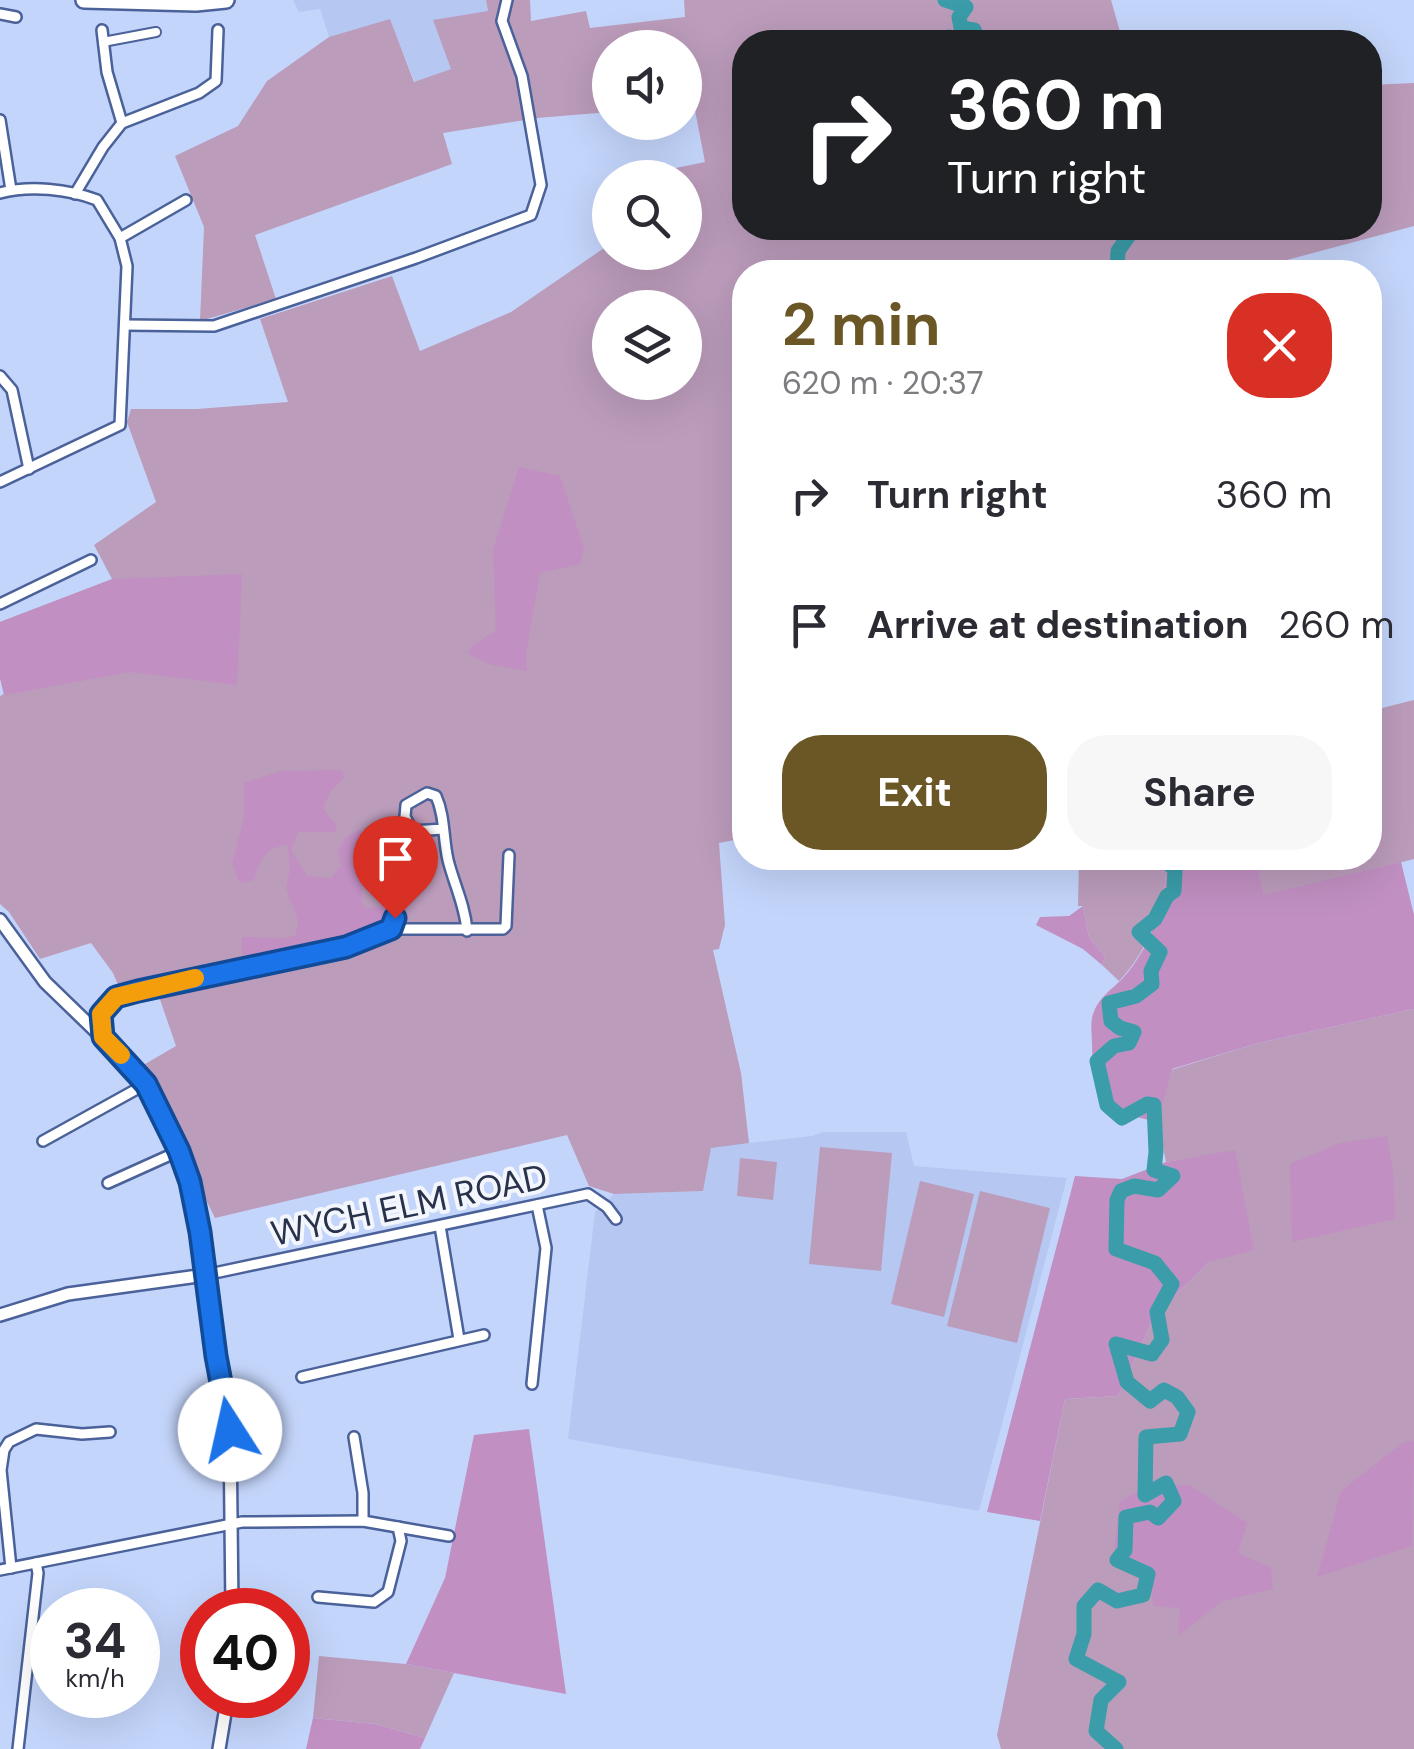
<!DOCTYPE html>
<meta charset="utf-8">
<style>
body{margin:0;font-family:"DM Sans",sans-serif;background:#f7f7f7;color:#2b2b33;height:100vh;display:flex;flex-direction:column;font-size:38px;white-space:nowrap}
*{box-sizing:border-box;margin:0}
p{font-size:32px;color:#7c7c81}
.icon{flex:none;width:55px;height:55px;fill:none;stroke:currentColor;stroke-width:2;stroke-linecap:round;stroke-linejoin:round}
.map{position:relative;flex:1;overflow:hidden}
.panel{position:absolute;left:732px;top:260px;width:650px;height:610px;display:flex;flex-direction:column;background:#fff;border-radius:40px;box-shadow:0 10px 40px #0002}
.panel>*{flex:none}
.hud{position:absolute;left:732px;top:30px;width:650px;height:210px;border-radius:40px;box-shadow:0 10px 40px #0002;background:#202124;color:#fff;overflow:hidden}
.fabs{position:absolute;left:592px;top:30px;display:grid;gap:20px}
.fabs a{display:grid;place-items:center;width:110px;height:110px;border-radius:50%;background:#fff;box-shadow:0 10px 40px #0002;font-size:50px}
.speed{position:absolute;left:30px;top:1588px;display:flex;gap:20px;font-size:50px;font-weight:700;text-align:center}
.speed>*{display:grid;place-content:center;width:130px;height:130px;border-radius:50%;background:#fff;box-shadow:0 10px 40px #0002;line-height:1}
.speed small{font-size:25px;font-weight:400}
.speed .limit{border:15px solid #d22;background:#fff;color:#111}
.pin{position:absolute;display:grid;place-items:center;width:85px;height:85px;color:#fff;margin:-102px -42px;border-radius:50% 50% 50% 0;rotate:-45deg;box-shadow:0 0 10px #0007}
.pin .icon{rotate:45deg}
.me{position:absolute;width:110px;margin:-55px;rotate:350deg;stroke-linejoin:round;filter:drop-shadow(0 0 8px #0008)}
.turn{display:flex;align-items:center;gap:35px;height:210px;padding:0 50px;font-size:45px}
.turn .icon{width:130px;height:130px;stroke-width:2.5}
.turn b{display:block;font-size:70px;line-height:85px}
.round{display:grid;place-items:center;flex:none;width:105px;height:105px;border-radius:40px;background:#f7f7f7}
.head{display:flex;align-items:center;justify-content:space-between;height:170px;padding:0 50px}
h1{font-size:60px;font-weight:700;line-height:75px;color:#6b5625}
.button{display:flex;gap:20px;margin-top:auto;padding:20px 50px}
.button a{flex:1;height:115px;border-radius:40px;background:#6b5625;color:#fff;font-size:40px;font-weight:700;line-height:115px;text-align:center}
.button a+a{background:#f7f7f7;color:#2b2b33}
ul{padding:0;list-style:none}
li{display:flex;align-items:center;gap:30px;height:130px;padding:0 50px}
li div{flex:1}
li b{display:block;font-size:38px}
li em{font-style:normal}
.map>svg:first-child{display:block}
.built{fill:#b6c8f2}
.green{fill:#bb9cbb;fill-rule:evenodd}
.forest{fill:#c18fc2}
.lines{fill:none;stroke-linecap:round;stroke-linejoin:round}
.river{stroke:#3a9da9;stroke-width:15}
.pedestrian-casing{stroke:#4a6199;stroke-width:12}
.minor-casing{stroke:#4a6199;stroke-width:14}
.tertiary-casing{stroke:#4a6199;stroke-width:16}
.trunk-casing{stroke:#4a6199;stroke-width:20}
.pedestrian{stroke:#fff;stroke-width:8}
.minor{stroke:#fff;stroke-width:9}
.tertiary{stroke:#fff;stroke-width:11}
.trunk{stroke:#fff;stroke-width:15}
.route-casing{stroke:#114b97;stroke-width:25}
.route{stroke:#1a73e8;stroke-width:18}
.slow{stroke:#f59e0b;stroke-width:18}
.labels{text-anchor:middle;stroke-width:8;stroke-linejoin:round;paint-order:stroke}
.street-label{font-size:35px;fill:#28324b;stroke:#f3f6fc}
</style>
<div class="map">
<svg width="1414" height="1749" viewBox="0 0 1414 1749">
<rect width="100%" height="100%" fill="#c4d5fb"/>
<!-- built -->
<g class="built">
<polygon points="293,0 486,0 488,11 451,69 415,82 390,20 329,37 320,9 299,12"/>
<polygon points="823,1132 906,1132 914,1166 1067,1178 979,1511 568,1439 595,1212 614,1194 702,1191 710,1147 812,1136"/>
</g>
<!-- green -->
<g class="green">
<path d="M486 0H530L531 21 586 11 590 28 685 17 684 0H1111L1123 42H745V228H1370V85L1414 83V226L1242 272H745V838L719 843 725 925 719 949 713 950 741 1073 749 1143 711 1148 703 1191 614 1194 589 1186 567 1135 215 1218 140 1067 176 1046 152 976 119 987 113 973 91 943 40 959 9 912 0 904V696L4 694 0 678V622L112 579 94 545 156 502 127 422 131 409H197L288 402 260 319 392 276 420 351 511 312 610 244V252H685V178L667 177 666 170 705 162 694 105H685V48H610V112L537 118 443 133 452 164 255 235 276 299 200 321 204 227 175 156 238 126 267 81 329 37 390 19 414 82 451 69 433 20 488 11ZM610 308H685V382H610Z"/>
<polygon points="1414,700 1414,859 1264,896 1256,858 1370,858 1370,711"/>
<path d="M1079 858H1167C1167 899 1149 951 1119 981L1102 965 1105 957 1089 937 1083 906H1078Z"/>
<polygon points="1414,1009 1414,1749 1001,1749 997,1735 1065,1399 1118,1396 1155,1315 1209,1262 1235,1151 1166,1162 1158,1122 1171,1070 1258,1043"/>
<polygon points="820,1147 892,1153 881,1271 809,1264"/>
<polygon points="740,1158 777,1162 773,1200 737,1196"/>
<polygon points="920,1181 974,1194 944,1317 891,1304"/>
<polygon points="980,1191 1050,1208 1017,1343 947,1326"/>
<polygon points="319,1656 406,1664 454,1673 425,1738 376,1724 313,1718"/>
</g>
<!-- forest -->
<g class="forest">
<polygon points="519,467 560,476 584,548 580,564 540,573 526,653 527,671 492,665 467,653 471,647 496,630 493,550"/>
<polygon points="242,574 237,685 130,672 4,695 0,678 0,622 113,579"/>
<path d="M342 770 345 777 330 792 323 809 335 823 336 832H298L291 850 307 876 331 878 341 866 338 850 346 837 360 830 367 839 361 901 366 908 386 906 390 915 380 928 319 948 247 960 242 954V937C262 936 277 942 296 935L298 920 286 888 290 870 288 845C267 846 259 860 254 880L240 883 232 864 244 817V783L281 771Z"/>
<path d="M1167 858H1256L1264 895 1401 862 1414 915V1009L1258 1043 1172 1069 1158 1122C1108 1112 1093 1097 1092 1045 1092 1035 1090 1023 1093 1014 1099 997 1110 991 1122 979 1151 949 1167 898 1167 858Z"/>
<polygon points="1083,906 1089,937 1105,957 1102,965 1083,949 1036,925 1040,917 1069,916"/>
<polygon points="1387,1136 1394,1178 1395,1219 1292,1242 1290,1164 1340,1143"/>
<polygon points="1235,1150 1254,1250 1209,1262 1155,1315 1118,1396 1065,1399 1040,1521 987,1512 1075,1176 1122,1179 1166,1162"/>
<polygon points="529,1429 566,1694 406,1664 445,1578 474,1435"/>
<polygon points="1414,1441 1412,1546 1317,1577 1341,1491 1404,1442"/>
<polygon points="1190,1485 1247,1523 1238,1553 1271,1568 1273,1589 1222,1601 1178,1636 1180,1608 1154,1606 1150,1582 1114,1548 1120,1502 1143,1488"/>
<polygon points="313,1718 376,1724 425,1738 420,1749 306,1749"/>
</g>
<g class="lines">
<!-- river -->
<g class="river">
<polyline points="945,0 966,7 959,17 961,28 974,30 979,42"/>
<polyline points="950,42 949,37 958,42"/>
<polyline points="1117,272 1118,251 1130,234 1128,228"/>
<polyline points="1116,1749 1096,1731 1101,1700 1119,1682 1076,1659 1084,1634 1084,1606 1098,1590 1117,1601 1143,1595 1148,1574 1117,1560 1125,1550 1126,1517 1150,1512 1158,1518 1174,1501 1166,1483 1145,1495 1146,1437 1180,1434 1188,1412 1177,1397 1164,1390 1150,1401 1127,1382 1116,1344 1152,1354 1162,1340 1157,1312 1172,1284 1155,1263 1116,1249 1117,1200 1121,1191 1134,1186 1158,1190 1173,1176 1154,1170 1156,1152 1154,1105 1147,1104 1122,1118 1107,1105 1097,1061 1114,1046 1129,1043 1134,1032 1120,1028 1111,1021 1109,1003 1136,996 1152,984 1151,971 1160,952 1139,932 1155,919 1167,896 1174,891 1175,870 1163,858"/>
</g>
<defs>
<polyline id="pedestrian" points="103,42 156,32"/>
<g id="minor">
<polyline points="0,14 16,17"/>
<polyline points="102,30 107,72 122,123"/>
<polyline points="0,120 11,190"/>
<path d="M0 193C30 185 68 189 97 200L120 238 127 266 120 425 0 482"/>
<polyline points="75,194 103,147 122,123 199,93 216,81 218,30"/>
<polyline points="120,238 186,200"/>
<polyline points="125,325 214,326 416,258 531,215 541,185 522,76 502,21 507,0"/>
<polyline points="0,376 12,390 29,469"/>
<polyline points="0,604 91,560"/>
<path d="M443 829 413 831 405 817 406 805 427 793 436 796C445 816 443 838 448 860 454 884 465 905 467 931"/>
<polyline points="391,929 503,929 506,926 509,855"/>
<polyline points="103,1037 101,1014 115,997 253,964 345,947 391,929 405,848 403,837 371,833"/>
<polyline points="43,1141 146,1084"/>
<polyline points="108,1183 179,1151"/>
<polyline points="440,1226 459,1339"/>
<polyline points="205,1275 588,1194 607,1207 616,1219"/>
<polyline points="302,1377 484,1335"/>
<polyline points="532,1384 546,1248 537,1205"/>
<polyline points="354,1437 363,1493 363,1521"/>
<polyline points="11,1568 1,1470 4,1450 9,1442 36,1429 82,1434 110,1432"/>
<polyline points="0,1570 242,1522 363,1521 449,1536"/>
<polyline points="318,1597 374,1602 388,1592 401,1541 398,1527"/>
<polyline points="18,1749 38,1573 36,1563"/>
</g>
<g id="tertiary">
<polyline points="0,920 45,982 139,1073 179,1151 200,1232 216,1356 230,1430 232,1610"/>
<polyline points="0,1315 68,1294 205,1275"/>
<polyline points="219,1749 228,1695"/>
</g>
<polyline id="trunk" points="84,0 196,3 226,0"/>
</defs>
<!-- pedestrian casing -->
<use href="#pedestrian" class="pedestrian-casing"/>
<!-- minor casing -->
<use href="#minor" class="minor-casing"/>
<!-- tertiary casing -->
<use href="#tertiary" class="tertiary-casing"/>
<!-- trunk casing -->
<use href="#trunk" class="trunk-casing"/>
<!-- pedestrian -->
<use href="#pedestrian" class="pedestrian"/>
<!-- minor -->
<use href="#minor" class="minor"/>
<!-- tertiary -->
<use href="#tertiary" class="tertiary"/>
<!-- trunk -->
<use href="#trunk" class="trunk"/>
</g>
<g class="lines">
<defs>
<polyline id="route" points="230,1430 216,1356 200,1232 190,1182 179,1151 146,1084 103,1037 101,1014 116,997 138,991 346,947 391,929 395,918"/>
</defs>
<!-- route casing -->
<use href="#route" class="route-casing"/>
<!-- route -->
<use href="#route" class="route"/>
<!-- slow -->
<polyline class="slow" points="121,1055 103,1037 101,1014 116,997 195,978"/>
</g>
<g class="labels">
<!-- street labels -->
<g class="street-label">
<text transform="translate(409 1205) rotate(-12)" y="12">WYCH ELM ROAD</text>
</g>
</g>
</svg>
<div class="fabs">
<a><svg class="icon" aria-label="sound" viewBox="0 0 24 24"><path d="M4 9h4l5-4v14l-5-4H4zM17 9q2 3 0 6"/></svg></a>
<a><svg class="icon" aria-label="search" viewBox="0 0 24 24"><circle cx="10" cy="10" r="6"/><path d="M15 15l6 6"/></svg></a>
<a><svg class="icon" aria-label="layers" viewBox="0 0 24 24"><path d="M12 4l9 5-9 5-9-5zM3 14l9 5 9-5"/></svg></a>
</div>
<div class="speed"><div>34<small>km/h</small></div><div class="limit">40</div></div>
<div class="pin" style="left:395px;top:918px;background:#d93025"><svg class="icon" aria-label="arrive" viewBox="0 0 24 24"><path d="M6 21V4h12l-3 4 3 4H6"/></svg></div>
<svg class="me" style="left:230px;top:1430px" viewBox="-20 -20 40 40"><circle r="19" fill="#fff"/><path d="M0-13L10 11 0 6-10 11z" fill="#1a73e8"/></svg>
<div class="hud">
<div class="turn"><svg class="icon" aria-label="right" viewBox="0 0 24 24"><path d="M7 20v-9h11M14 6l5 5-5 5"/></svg><div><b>360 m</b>Turn right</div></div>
</div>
<section class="panel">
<div class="head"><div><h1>2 min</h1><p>620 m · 20:37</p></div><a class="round" style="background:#d93025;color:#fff"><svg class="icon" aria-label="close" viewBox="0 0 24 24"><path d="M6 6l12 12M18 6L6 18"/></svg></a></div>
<ul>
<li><svg class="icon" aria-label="right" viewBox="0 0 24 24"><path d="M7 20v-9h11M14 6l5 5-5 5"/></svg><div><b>Turn right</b></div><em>360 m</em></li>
<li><svg class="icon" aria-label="arrive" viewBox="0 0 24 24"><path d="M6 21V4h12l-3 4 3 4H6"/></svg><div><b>Arrive at destination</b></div><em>260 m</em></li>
</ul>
<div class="button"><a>Exit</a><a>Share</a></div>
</section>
</div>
